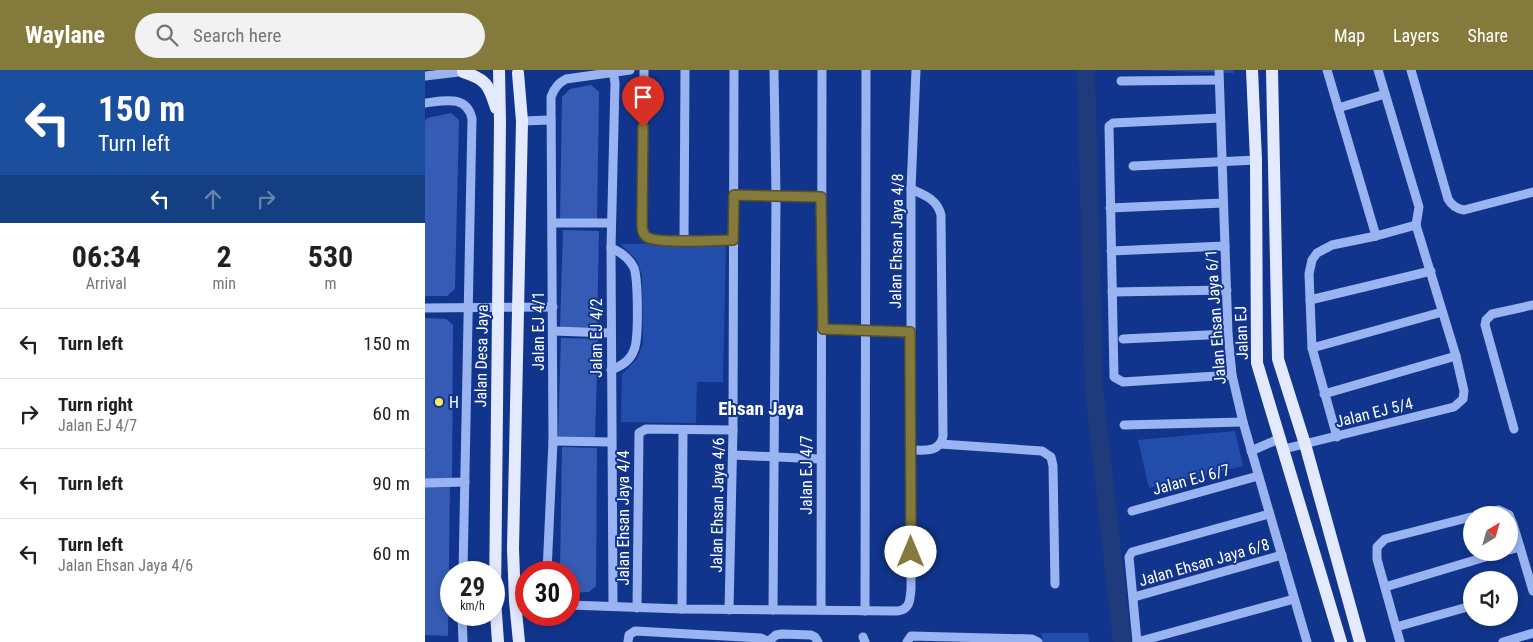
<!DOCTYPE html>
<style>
body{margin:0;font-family:"Roboto Condensed",sans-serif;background:#f2f2f2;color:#202124;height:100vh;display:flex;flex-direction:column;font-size:19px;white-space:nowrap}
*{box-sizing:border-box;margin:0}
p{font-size:16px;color:#757577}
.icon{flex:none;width:28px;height:28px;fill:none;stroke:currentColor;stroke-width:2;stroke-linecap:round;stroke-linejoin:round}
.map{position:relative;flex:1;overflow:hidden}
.details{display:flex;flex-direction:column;background:#fff;width:425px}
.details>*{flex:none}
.guide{background:#1a4fa0;color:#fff;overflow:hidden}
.needle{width:32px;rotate:37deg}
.tools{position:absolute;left:1038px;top:436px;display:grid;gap:10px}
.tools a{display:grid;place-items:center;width:55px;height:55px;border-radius:50%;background:#fff;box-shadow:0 2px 8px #0003;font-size:25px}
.speed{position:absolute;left:15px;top:491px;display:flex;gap:10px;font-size:25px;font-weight:700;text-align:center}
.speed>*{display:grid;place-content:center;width:65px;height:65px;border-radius:50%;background:#fff;box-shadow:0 2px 8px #0003;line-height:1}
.speed small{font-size:12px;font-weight:400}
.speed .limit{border:8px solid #d22;background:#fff;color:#111}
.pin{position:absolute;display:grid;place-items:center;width:42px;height:42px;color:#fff;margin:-51px -21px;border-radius:50% 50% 50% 0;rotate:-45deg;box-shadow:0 0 5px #0007}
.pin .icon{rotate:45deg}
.me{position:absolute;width:55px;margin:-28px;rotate:0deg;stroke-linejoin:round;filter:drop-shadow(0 0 4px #0008)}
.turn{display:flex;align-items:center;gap:18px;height:105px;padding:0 15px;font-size:22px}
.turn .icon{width:65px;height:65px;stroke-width:2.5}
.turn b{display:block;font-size:35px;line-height:42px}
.lanes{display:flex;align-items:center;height:48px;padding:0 15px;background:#0003;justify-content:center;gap:25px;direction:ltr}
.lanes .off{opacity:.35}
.eta{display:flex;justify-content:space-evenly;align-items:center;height:85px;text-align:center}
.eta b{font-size:30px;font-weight:700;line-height:35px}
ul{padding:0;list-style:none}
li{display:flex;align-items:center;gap:15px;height:70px;padding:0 15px;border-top:1px solid #e0e0e0}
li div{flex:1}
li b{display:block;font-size:19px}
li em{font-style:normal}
header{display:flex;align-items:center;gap:30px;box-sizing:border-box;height:70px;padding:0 25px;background:#847a3c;color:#fff}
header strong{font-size:24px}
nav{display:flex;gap:28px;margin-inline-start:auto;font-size:18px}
.search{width:350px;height:45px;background:#f2f2f2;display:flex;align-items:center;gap:12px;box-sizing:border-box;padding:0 18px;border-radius:28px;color:#757577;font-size:19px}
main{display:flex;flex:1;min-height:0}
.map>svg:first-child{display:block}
.green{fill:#234dab}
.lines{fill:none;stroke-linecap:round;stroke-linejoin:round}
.river{stroke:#203b7c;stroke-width:18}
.building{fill:#355bb4}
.minor{stroke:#99b4f1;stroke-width:9}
.major{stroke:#e3eaff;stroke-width:12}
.route-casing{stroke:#564f27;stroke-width:12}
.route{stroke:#847a3c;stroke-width:9}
.poi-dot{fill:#ffe759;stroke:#11358c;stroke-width:2}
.labels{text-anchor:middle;stroke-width:4;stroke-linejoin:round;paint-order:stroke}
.street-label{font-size:16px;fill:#fff;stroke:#11358c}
.poi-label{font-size:16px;fill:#fff;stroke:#11358c;text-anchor:start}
.quarter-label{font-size:19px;font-weight:bold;fill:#fff;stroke:#11358c}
</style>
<header>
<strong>Waylane</strong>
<div class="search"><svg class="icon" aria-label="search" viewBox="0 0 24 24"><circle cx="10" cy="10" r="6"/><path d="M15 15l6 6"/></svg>Search here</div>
<nav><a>Map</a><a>Layers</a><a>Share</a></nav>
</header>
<main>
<section class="details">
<div class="guide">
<div class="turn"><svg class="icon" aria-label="left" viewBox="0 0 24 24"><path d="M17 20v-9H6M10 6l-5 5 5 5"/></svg><div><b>150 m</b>Turn left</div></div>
<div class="lanes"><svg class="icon" aria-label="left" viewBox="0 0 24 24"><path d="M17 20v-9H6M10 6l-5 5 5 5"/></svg><svg class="icon off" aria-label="ahead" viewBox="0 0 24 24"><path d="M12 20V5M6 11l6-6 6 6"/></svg><svg class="icon off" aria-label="right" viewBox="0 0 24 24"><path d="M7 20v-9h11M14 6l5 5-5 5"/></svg></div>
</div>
<div class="eta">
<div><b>06:34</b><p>Arrival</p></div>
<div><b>2</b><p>min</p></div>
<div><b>530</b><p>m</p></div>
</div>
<ul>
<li><svg class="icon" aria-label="left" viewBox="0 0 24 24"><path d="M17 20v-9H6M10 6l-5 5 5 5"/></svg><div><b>Turn left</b></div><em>150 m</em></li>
<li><svg class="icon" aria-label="right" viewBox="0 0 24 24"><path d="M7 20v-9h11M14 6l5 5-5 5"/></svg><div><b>Turn right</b><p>Jalan EJ 4/7</p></div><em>60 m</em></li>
<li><svg class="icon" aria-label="left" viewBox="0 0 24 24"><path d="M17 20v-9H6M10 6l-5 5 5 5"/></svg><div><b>Turn left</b></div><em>90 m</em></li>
<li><svg class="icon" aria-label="left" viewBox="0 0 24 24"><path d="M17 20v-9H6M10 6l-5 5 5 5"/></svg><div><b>Turn left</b><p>Jalan Ehsan Jaya 4/6</p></div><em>60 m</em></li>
</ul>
</section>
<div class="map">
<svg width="1108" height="572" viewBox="0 0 1108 572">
<rect width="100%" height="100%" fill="#11358c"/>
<!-- green -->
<g class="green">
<polygon points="714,0 808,0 809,3"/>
<polygon points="301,173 298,312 272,312 271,353 196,352 197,304 212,289 218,274 217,205 211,189 195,174"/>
<polygon points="810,361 818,396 724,418 713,370"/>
<polygon points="616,563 663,563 664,572 618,572"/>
</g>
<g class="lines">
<!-- river -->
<polyline class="river" points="661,0 669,319 697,572"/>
</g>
<!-- building -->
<g class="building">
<polygon points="166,15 174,22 172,150 135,150 137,27 145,19"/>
<polygon points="26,43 34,50 30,219 22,226 0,226 0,51 2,48"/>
<polygon points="138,160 174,161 172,260 135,258"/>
<polygon points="0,248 21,249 28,255 27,409 0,409"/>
<polygon points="136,268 173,269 170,368 133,367"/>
<polygon points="137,377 172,378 171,516 164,522 144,523 144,502 135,502"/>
<polygon points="0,416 25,417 23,566 0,565"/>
</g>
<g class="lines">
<!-- minor -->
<g class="minor">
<polyline points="188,0 190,13 186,178 188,536"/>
<path d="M219 0 217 153C217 163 220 167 229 170H308"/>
<polyline points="794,0 803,264 807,305 818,352 882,572"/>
<polyline points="902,0 951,166"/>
<path d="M986 0 1023 129C1027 136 1032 139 1039 140L1108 122"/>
<polyline points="0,6 42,1"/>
<polyline points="696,11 794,10"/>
<path d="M0 33C18 31 42 24 47 49L38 502"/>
<polyline points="913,38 960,24"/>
<polyline points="795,48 688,53 684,56 689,307 698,312 807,305"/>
<polyline points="97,51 126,50"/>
<polyline points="708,96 831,90"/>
<path d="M486 119C499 125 512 129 516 145L518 366C515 383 499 380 486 380"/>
<polyline points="309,125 397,127"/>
<polyline points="685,138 798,133"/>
<polyline points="128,153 186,153"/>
<polyline points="259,171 260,0"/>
<path d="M186 178C196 182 204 188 209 198 213 209 214 269 209 280 205 291 196 296 186 300"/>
<polyline points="686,181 800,176"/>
<polyline points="687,222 802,220"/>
<polyline points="885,230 1006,201"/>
<polyline points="0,238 128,237"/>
<polyline points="398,259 485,262"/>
<polyline points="128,261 186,263"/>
<polyline points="698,269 803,264"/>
<polyline points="887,278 1017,242"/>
<polyline points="899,324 1031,286"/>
<polyline points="699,355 818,352"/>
<polyline points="1089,359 1060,255 1061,250 1067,244 1108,235"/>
<polyline points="912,367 887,278 884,204 887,190 892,183 907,175 951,166 991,155"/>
<polyline points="128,371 186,372"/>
<polyline points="515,374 617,381 626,387 628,396 630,514"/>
<polyline points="859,379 1029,337 1038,329 1039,321 1031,286 991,155 994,137 953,0"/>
<polyline points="826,381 856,368"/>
<polyline points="308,385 395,389"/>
<polyline points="0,413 40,412"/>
<polyline points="707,441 833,406"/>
<polyline points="1053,445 1074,440 1084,445"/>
<polyline points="1084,445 1088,454 1108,521"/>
<polyline points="1084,480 1095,477"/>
<path d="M122 502 128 371 126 27C129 18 133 13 141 9L205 0"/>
<polyline points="960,517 1077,482"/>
<polyline points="709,527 857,485"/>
<path d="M144 535 257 539 472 541C485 540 485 530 486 519V119L491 0"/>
<polyline points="212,538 214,363 221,359 308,360"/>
<polyline points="257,539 258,360"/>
<polyline points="304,540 308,360 309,0"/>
<polyline points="348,540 351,126 349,0"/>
<polyline points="396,540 397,0"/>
<polyline points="440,541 441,0"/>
<polyline points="37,545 38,572"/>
<polyline points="971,557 1046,536"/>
<polyline points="438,567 440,572"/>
<polyline points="344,571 351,565 357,564 386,565 390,567 393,572"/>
<polyline points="203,572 204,565 210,561 336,568 345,572"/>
<polyline points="482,572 486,566 607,569 613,572"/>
<polyline points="712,572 704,487 707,482 844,444"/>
<polyline points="712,572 869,529"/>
<polyline points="975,572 952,489 952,477 960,469 1046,447"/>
<polyline points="1078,572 1108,563"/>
</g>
<!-- major -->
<g class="major">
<polyline points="827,0 831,90 832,293 916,572"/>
<polyline points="847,0 853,289 880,374 935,572"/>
<path d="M38 2C61 9 64 15 71 38"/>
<polyline points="93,3 97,51 88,479 90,531 94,572"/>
<polyline points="73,572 70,529 75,52 74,0"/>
</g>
</g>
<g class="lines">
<defs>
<path id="route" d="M218 57 217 153C217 158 217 164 222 167 231 174 293 170 308 170L309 125 396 127 398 259 485 262 486 482"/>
</defs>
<!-- route casing -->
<use href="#route" class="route-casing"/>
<!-- route -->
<use href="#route" class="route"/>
</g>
<!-- markers -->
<circle class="poi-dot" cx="14" cy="332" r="5"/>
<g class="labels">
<!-- street labels -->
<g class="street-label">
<text transform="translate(471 171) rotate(-89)" y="6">Jalan Ehsan Jaya 4/8</text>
<text transform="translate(790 247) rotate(-94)" y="6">Jalan Ehsan Jaya 6/1</text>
<text transform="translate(113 261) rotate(-90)" y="6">Jalan EJ 4/1</text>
<text transform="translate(816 263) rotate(-92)" y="6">Jalan EJ</text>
<text transform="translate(171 268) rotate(-90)" y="6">Jalan EJ 4/2</text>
<text transform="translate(56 286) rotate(-89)" y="6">Jalan Desa Jaya</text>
<text transform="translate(949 342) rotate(-14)" y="6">Jalan EJ 5/4</text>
<text transform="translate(381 405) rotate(-90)" y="6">Jalan EJ 4/7</text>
<text transform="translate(766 409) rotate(-15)" y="6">Jalan EJ 6/7</text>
<text transform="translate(292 435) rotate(-89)" y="6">Jalan Ehsan Jaya 4/6</text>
<text transform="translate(198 448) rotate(-90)" y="6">Jalan Ehsan Jaya 4/4</text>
<text transform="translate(779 492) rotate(-16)" y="6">Jalan Ehsan Jaya 6/8</text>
</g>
<!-- poi labels -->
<g class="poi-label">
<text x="24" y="338">H</text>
</g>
<!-- quarter labels -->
<g class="quarter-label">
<text x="336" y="345">Ehsan Jaya</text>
</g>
</g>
</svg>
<div class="tools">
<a><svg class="needle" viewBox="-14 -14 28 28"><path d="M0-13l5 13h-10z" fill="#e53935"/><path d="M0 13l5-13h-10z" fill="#757577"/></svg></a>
<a><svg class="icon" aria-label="sound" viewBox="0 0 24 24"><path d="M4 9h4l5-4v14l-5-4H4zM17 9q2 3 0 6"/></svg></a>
</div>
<div class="speed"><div>29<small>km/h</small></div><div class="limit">30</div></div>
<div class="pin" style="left:218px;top:57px;background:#d93025"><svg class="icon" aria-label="arrive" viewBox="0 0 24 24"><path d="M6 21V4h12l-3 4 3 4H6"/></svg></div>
<svg class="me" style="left:486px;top:482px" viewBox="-20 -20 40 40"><circle r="19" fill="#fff"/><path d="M0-13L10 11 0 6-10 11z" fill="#847a3c"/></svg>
</div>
</main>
